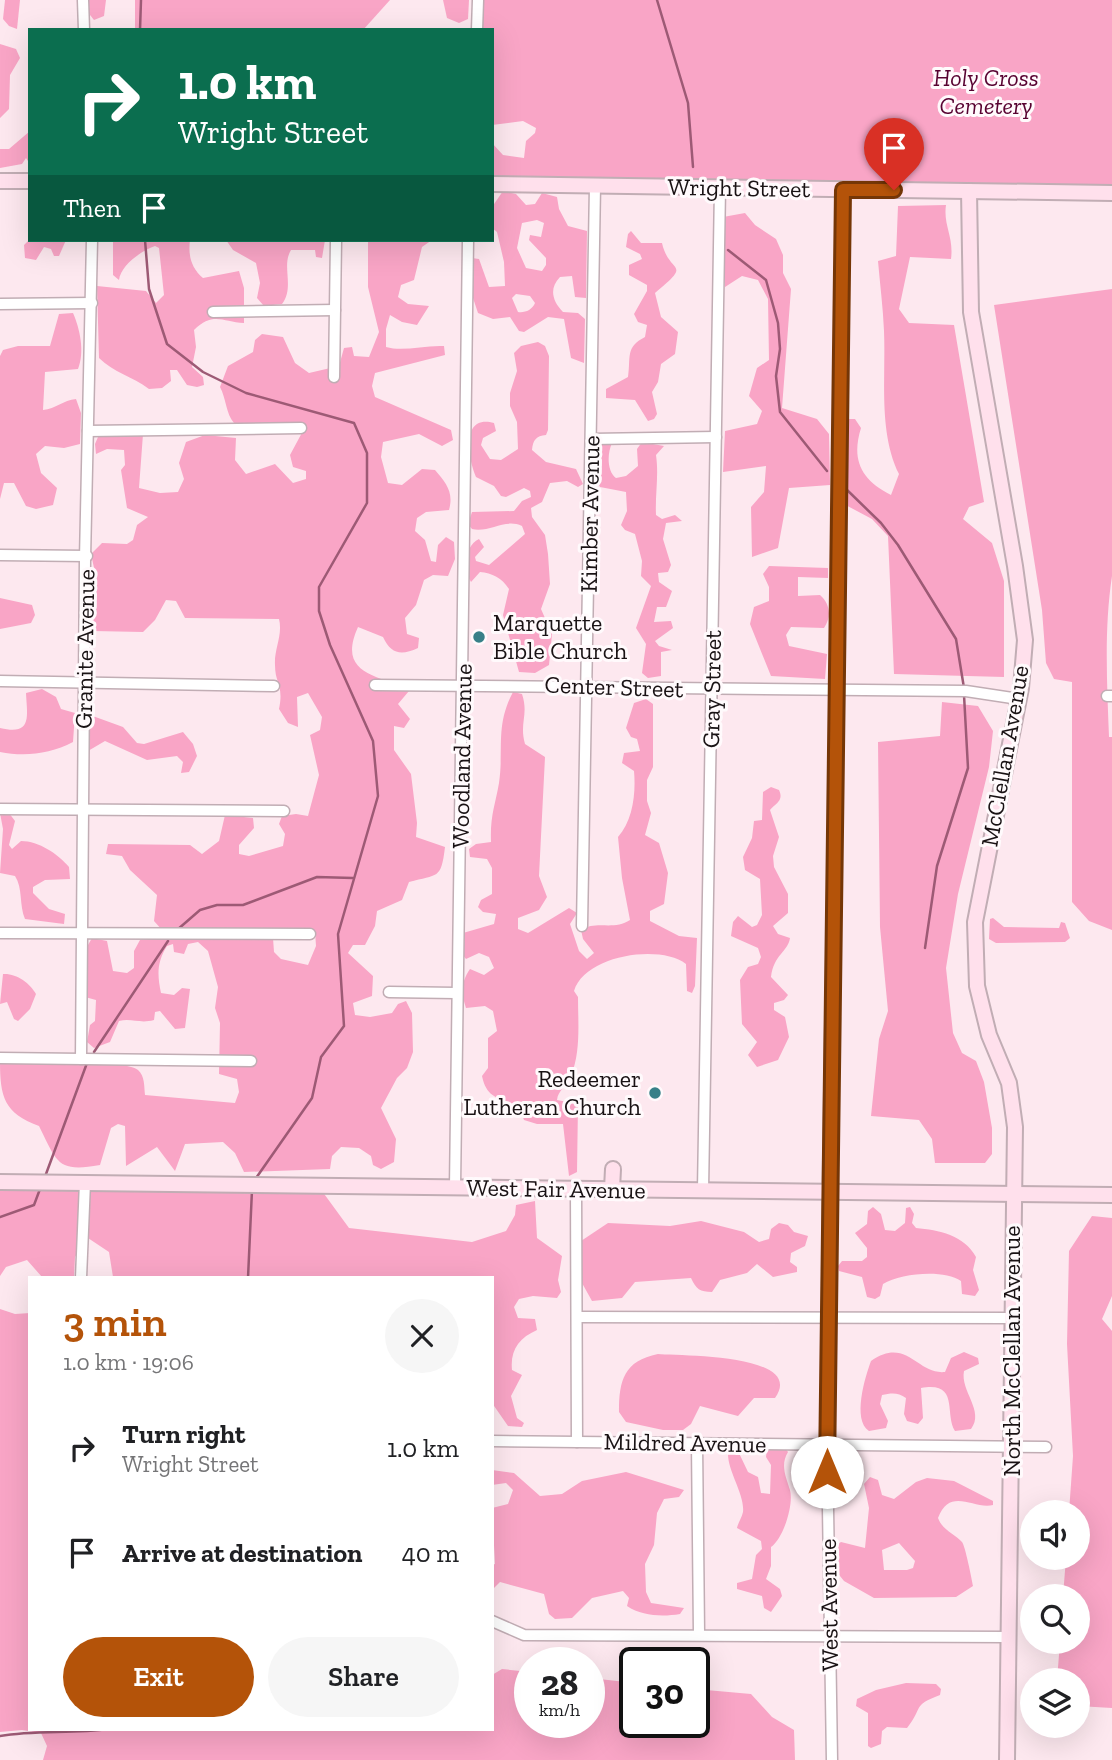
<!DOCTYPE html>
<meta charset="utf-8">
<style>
body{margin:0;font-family:"Zilla Slab",serif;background:#f6f6f6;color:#202124;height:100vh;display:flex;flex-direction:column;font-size:26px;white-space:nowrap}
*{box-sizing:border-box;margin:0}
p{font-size:23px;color:#757577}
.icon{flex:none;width:38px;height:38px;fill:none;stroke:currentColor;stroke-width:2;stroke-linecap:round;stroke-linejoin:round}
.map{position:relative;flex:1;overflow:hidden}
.sheet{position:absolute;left:28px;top:1276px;width:466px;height:455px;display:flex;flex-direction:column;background:#fff;border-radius:0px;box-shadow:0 7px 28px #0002}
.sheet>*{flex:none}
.hud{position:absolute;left:28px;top:28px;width:466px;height:214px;border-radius:0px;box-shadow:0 7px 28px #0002;background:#0b6e4f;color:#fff;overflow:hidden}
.controls{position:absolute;left:1020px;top:1500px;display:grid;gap:14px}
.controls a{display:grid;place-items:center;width:70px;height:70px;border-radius:50%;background:#fff;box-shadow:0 7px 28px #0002;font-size:35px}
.speed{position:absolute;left:514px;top:1647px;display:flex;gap:14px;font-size:35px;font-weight:700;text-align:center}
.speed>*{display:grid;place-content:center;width:91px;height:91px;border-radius:50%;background:#fff;box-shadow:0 7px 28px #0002;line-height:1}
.speed small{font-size:18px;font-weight:400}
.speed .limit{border:4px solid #111;border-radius:10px;background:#fff;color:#111}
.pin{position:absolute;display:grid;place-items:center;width:60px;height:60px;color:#fff;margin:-72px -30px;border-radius:50% 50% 50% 0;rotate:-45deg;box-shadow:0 0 7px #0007}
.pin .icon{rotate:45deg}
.me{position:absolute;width:77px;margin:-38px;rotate:0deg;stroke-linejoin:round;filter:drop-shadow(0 0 5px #0008)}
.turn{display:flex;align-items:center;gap:24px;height:147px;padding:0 35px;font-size:32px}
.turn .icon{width:91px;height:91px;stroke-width:2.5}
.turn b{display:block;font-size:49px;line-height:60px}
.then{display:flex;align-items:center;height:66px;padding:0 35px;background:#0003;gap:14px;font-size:26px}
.round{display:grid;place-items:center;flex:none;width:74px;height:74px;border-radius:37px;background:#f6f6f6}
.headline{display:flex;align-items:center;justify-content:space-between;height:119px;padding:0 35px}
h1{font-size:42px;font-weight:600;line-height:52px;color:#b45309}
.cta{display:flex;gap:14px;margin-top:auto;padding:14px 35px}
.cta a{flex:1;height:80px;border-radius:42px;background:#b45309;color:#fff;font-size:28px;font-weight:600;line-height:80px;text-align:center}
.cta a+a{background:#f6f6f6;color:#202124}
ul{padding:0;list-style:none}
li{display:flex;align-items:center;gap:21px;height:105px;padding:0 35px}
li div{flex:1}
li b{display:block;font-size:26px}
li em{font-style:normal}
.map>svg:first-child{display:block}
.green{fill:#f9a5c6;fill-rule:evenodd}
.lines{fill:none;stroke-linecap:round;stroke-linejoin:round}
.stream{stroke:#9d5a75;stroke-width:2.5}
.street-casing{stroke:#c1adb4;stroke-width:13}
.secondary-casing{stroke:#c1adb4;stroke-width:18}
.street{stroke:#fff;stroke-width:10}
.secondary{stroke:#ffe0ec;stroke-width:14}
.route-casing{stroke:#753606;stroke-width:18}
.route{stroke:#b45309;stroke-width:12}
.poi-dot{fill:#388088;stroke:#fffafc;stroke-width:2.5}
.labels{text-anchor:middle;stroke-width:6;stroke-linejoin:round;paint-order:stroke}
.park-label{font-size:24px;font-style:italic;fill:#580231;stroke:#fffafc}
.street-label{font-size:24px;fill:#191214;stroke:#fffafc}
.poi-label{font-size:24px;fill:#191214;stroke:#fffafc;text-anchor:start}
</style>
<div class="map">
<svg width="1112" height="1760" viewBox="0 0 1112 1760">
<rect width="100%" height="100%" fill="#fde8ef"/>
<!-- green -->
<g class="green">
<polygon points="5,0 20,0 17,29 9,26 3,19"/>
<polygon points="86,0 106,0 104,16 94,20 86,10"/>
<polygon points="135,0 390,0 363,30 135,30"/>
<polygon points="443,0 469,0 468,19 459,23 447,18"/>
<polygon points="483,0 1112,0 1112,185 492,176 492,143 503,155 524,158 526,141 535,133 536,128 523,121 492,125 492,30 481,30"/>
<polygon points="0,44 16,49 20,58 10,75 9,109 0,118"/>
<polygon points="30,131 30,164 26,158 22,164 0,168 0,149 9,149"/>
<path d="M503 191 516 194 526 205 535 204 542 193 557 197 559 209 568 226 587 231 586 298 575 297 572 276 560 277C549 288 552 301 563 312L578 313 585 319 584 363 571 358 564 319 548 317 524 332 519 331 510 317 493 319 478 313 472 295V258L479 259 489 287 505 286 504 262 497 232 492 228V207ZM537 220 544 223 541 237 530 235 529 240 546 258V265L542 271 526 268 517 248 522 223ZM516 294 530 296 535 303C532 310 525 313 518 312L512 298Z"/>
<path d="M946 205C943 225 954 237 951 259L910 257 899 309 909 323 954 325 984 502 969 507 963 519 992 543 1004 581V677L894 674 888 536 872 519 840 502 843 419H855L861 428C851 460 861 480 891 495L899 474C878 432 886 377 884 331 883 308 880 284 878 261L896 256 898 206Z"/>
<polygon points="745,213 755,225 776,239 783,255 783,273 791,289 782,408 817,419 829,434 830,485 789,488 778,548 752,557 751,507 764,492 766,466 723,472 725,431 757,424 762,411 749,396 757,368 769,360 768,299 758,280 742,276 725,287 723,217"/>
<path d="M631 231 641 243H662C669 275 694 261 655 293L661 317 678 332 675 354 661 364 658 382 652 392 657 414 654 419 648 421 635 400 606 398V389L628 377C631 357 625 347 645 337L647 325 638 322 634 314 647 291V285L629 275V265L642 259 640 254 626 247 628 234Z"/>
<polygon points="30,239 30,240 66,240 59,256 54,256 51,249 44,247 36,260 25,258 24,245"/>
<path d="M113 240H190C188 255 191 268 203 278L239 271 244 288V323C223 322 213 311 194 330L196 347 192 367 203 377 204 385 197 387 187 385 177 370H170L171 381 162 388 149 389C132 376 114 373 99 358L97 286 146 291 156 303 164 295 159 248 155 246C141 251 121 265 119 280L113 275Z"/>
<path d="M226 240H325L322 258 316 257 315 250H291C281 266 295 287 282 304L264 306 257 298 260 283 256 263 233 250Z"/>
<path d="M368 240H432L422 247 414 280 401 285 398 297 408 304 429 306 417 325 402 322 390 315 386 329V347C403 352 424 345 444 346L445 355 375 373 372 386 375 397 451 430 453 440 442 446 419 434 383 442 381 457 388 483 402 485 422 469 435 470C446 483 454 492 449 510L426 512 417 518 415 531 425 540 431 561 436 562 438 545 446 537 454 542 455 559 448 576 433 575 424 580 416 605 405 618 407 634 419 638 418 648C401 656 391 654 383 637L358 627C336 676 380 674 409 691L398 704 410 719 404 728 394 726V750L411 774 417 823 416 837 445 847C441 880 438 874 409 882L402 900 377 911 375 926 365 945H353L348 953 373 976 372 996 353 1003 355 1015 370 1017 392 1013 398 1004 406 1001 412 1013 413 1052 407 1068 397 1078 381 1108 396 1139 394 1162 381 1169 373 1165 371 1156 359 1148 341 1147 332 1156 330 1169 244 1172 235 1153 223 1142 185 1144 175 1171 157 1147 126 1166 125 1126 118 1124 111 1128 100 1165C57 1173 57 1162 39 1126 4 1113 0 1097 0 1061 23 1062 125 1059 138 1070 145 1076 144 1086 145 1095L235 1103 239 1092 237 1079 219 1074 220 1023 215 1008 218 987 208 951 198 942 188 944 184 954 174 952 173 944 167 946C157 962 157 974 161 993L174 995 182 988 190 989 185 1028 175 1029 160 1011 155 1012 154 1020C140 1024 132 1018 119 1021L110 1042 94 1048 87 1042 90 1025 95 1021 96 1000 85 997 84 952 92 938 107 941 113 971 127 973 134 968V951L140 940 160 938 162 930 154 921 157 895 130 870 122 856 106 854 108 844 190 845 202 854 219 841 225 815 253 818 254 828 239 845V854L249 856 283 846 285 834 279 824 282 816 296 814 308 816 319 775 310 735 320 730 322 717 308 693 297 697 298 727 288 723 279 709C284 685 275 684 275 665 274 649 283 635 279 619L185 618 176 601 166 600 155 620 143 632 93 631 96 577 91 554 102 543 127 544 133 540 137 525 148 517 127 508 121 470 125 465 124 450 107 449 96 454 95 444 98 437 125 436 129 432 143 434 139 488 160 493 178 492 184 479 179 463 186 442 205 435 236 438 235 460 246 474 275 464 293 483 306 479V471L293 467 290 455 304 429 299 424 234 423C226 414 226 398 220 387L228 366 253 352 255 340 262 334 283 337 295 363 309 373 339 366 344 348 352 347 354 356 369 357 379 332 368 287ZM295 929 315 931 316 946 308 965 281 959 274 952 273 938Z"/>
<path d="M1112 289V576C1104 628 1107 684 1109 737H1112V930L1089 921 1072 902V682L1054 679 1046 663 1042 610 994 305Z"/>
<path d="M73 313C80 329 85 352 78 369L45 372 43 410C56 409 63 400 76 399L81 413 80 444 64 448 45 446 36 454 41 473 57 488 53 505 36 509 26 506 14 483H4L0 499V356L3 350 18 346H50L59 314Z"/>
<path d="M538 342 545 346 549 356 548 430 546 435C536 436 533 440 532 450L546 462 576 469 583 484 578 487 567 481 550 483 542 502 531 508 532 517 545 535 548 554 550 584 541 609 552 634 549 665 535 673 519 672 503 615 509 589C502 578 492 573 480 572L471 582C463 569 465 545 479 539L484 547 475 557 476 561 489 565 525 534 522 526C505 518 489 533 472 529L468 524 472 512 514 511 522 501 531 497 530 491 524 488 506 497 501 496 494 486 476 477C468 459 460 414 494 423L496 431 483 438 481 445 490 459 501 460 518 449 517 422 510 406V393L517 371 514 353 521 346Z"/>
<path d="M602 440 612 443C607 454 607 471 616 478L626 476 638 466 637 449 642 442 664 446 656 455C659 476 655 494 656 515L662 519 675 515 682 521 666 523 663 539 671 565 668 572 658 573 659 582 672 591 666 607H657L654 622 671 621 673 628 655 641 659 646 672 650 661 652V676L648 678 642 673 646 644 636 628 651 586 641 576 642 561 635 534 625 530 621 525 627 511 626 492 600 487 597 481Z"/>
<path d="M769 566 828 568V578L798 577V596L820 595C830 604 832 616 824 628L791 627 786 635 789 646 827 654 825 679 771 676 750 624 754 607 769 601V587L763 574Z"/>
<polygon points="0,598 32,605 35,615 31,623 0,629"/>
<path d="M42 689 56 697 61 709 75 713 73 742C50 754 25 757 0 752V728C33 736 27 716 26 693Z"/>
<path d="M513 692 522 694C529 715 519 723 525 744L545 757 539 876 547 897 539 910 518 918V929L528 933 569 908 577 913 570 924 579 951 587 959 594 953 583 939 581 930C596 920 614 931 630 920L622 878 618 837C633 820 636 793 634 771L622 763 624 753 640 751 637 739 631 737 626 728 634 703 646 699 653 704V767L647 780V801L651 813 645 835 659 843 668 873 664 904 650 911V921L679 936 697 938 695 986 692 993 687 991 686 964C660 944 585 955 574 991L578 997C578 1023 581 1051 571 1076 567 1086 558 1090 557 1100L578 1104 577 1172 569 1176 563 1124H537L524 1120 519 1107C500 1097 487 1100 482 1076L488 1068V1038L497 1031 493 1011 485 1006 466 1008C461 993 461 982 470 969L484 975 494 968 489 957 479 953 466 959 461 953 463 933 494 924 496 914 483 912 478 907 481 900 492 894V868L487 859 470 857 469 849 476 844 491 842C490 816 495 806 499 783 504 749 495 726 513 692Z"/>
<polygon points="942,702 978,706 993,731 989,767 958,894 946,968 953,1033 962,1053 976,1061 984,1082 992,1128 992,1154 985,1163 935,1163 932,1139 919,1120 871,1116 879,1039 888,1011 880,927 878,742 940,736"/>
<polygon points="90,715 123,727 137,743 144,744 183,732 193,744 197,756 189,772 181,773 183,762 177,756 147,760 105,741 88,751 87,716"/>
<path d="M771 787 779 790C784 801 776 803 770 810L779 837 773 856 774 867 788 894V913L773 926 778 934 790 938C788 952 774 954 771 977L788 995 784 1000 774 1003V1010L785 1017 789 1037 778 1060 757 1067 748 1055 757 1042 742 1024 740 980 748 967 758 964 761 957 758 948 731 936 733 922 738 916 752 927 757 925 762 915 760 879 745 870 743 857 752 838 754 821 762 820 763 792Z"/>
<path d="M0 813H9L15 821 9 845 12 849 21 841C39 841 58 854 69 867L70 879 45 880 33 887V893L49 909 65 914 64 924 25 919C19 905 23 888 15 876L0 873 3 829Z"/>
<polygon points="993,918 1004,927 1059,928 1061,922 1065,923 1070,938 1065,942 996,943 989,939 990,919"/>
<path d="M3 974C16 973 30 983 36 994L30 1009 18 1021 14 1019 7 1002 0 1004Z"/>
<path d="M0 1187 322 1191 349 1228 472 1242 506 1231 515 1215 516 1205 535 1201 537 1238 562 1256 558 1280 561 1292 557 1298 533 1296 519 1299 514 1307 518 1318 535 1319 537 1330C519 1338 510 1350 512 1370L522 1375 511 1396 517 1418 524 1423 522 1427 508 1426 492 1403V1278L113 1277 109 1252 88 1238 75 1257 74 1277H42L27 1260 6 1267 0 1276Z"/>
<path d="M873 1207 881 1214 885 1230 895 1231 905 1223 906 1208 910 1207 914 1214 912 1223 916 1228C939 1230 964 1235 976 1257L973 1270 979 1290 975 1296 962 1294 961 1281C944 1269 901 1273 883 1284L880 1296 875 1299 867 1297 862 1277 839 1271 838 1266 842 1261H862L867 1257V1248L855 1233 867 1224 868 1211Z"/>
<polygon points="1092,1216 1112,1218 1112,1296 1102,1319 1112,1331 1112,1708 1078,1706 1078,1680 1057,1680 1060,1642 1078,1642 1078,1596 1063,1596 1066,1558 1078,1558 1078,1512 1069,1512 1073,1456 1067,1344 1069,1251"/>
<path d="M701 1221 744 1232 759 1242 769 1239 771 1229 779 1223 788 1225 794 1232 808 1236 805 1246 791 1253 790 1262 797 1267V1272L773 1277 757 1264 747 1273 720 1280 712 1292C700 1292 696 1289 691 1278L635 1282 622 1298 592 1301 582 1283 581 1241 608 1223 670 1226Z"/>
<polygon points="0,1309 15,1314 30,1313 30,1729 492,1729 492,1675 502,1669 530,1672 530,1722 590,1722 590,1678 635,1683 635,1722 695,1722 695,1689 751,1694 772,1717 794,1730 795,1760 43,1760 47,1746 41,1733 22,1730 0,1732"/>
<path d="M964 1352 978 1358 979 1364 964 1371C960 1391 985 1411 971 1429L955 1431C944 1414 960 1381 921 1388L923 1418 918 1424 907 1421 904 1414 906 1398C898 1392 891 1393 882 1395L880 1404 888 1421 886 1428 869 1431C852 1420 865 1377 871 1361 907 1336 917 1375 945 1372L951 1358Z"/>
<path d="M658 1354C677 1356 807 1353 775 1398H754L738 1416 700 1406 691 1424 683 1430H663L626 1422 619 1412C619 1380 624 1361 658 1354Z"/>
<path d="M767 1448H785L788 1452C780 1465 786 1477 790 1490 794 1505 783 1539 771 1547V1566L766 1579 780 1589 782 1596 771 1612 764 1608 762 1596 737 1589V1583L752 1579 756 1555 762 1549 761 1541 737 1528C738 1523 742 1517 743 1512 745 1494 727 1471 728 1452L738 1451 748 1472 758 1477 761 1493 770 1494 771 1465 766 1457Z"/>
<path d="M492 1470 514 1473 540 1496 562 1494 582 1481 626 1472 684 1490 679 1497 664 1499 657 1513 654 1545 645 1564 646 1592 651 1603 684 1608 680 1614C662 1617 642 1616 627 1606L629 1598 623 1591 592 1598 572 1618 555 1619 549 1614 544 1594 500 1582 492 1590V1565L495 1564 492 1508 508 1504 513 1490 506 1483 492 1485Z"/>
<path d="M870 1477 878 1480 882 1495 894 1499 916 1482 927 1478 954 1481 993 1501V1505C974 1510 950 1486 938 1518 943 1531 954 1533 962 1542 965 1545 972 1580 973 1586L956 1597 874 1598 844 1581 836 1571 838 1544 841 1542 865 1548 869 1508 864 1484ZM899 1543 915 1561 913 1568 907 1570H884L882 1550Z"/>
<path d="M906 1683 936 1684 941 1689 940 1695C911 1706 924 1707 907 1728L887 1727 882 1731 881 1744 871 1748 868 1746V1713L856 1706 857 1699 876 1690Z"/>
</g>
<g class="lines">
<!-- stream -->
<g class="stream">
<polyline points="657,0 688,103 693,167"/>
<polyline points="140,30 141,0"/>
<polyline points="145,240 149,289 167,344 203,372 246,393 354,423 367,453 367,503 319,587 319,611 330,645 373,741 378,796 338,934 344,1026 321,1057 312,1098 254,1181"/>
<polyline points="728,250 766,280 778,323 780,349 776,376 780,412 827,471"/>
<polyline points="845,488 881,523 898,545 956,639 964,688"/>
<polyline points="177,930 200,910 217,905 243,905 317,877 353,878"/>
<polyline points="925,948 937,866 968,768 964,695"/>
<polyline points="94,1052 168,941"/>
<polyline points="46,1174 87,1063"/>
<polyline points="0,1217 34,1205 40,1189"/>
<polyline points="248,1278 252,1190"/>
<path d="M0 1736C36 1730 72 1734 109 1729"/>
</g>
<defs>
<g id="street">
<polyline points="83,0 84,30"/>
<polyline points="477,30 478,0"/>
<polyline points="0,304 92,303"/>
<polyline points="213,312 335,310"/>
<polyline points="334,377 336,240"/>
<polyline points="88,431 301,428"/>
<polyline points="592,439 716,437"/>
<polyline points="0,555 87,556"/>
<polyline points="0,681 274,686"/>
<polyline points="375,685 966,691 1019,699"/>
<polyline points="1107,696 1112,696"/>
<polyline points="0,809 284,811"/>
<polyline points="582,926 595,186"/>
<polyline points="0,933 310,934"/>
<polyline points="389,992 456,993"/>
<polyline points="0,1058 251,1061"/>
<polyline points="81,1059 85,559 92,240"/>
<polyline points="455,1187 468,240"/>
<polyline points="576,1189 577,1442"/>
<polyline points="703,1190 720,188"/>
<polyline points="81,1278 85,1182"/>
<polyline points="577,1317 1011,1318"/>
<polyline points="492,1441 1046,1447"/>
<polyline points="697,1443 699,1633"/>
<polyline points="492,1621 524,1635 1008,1637"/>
<polyline points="832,1760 827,1445 828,1191 843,190"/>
</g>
<g id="secondary">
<polyline points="0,181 30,181"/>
<polyline points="492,184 1112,193"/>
<polyline points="969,191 971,312 1015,566 1025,640 1021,688 975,922 977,986 989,1035 1009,1083 1015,1127 1007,1760"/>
<polyline points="0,1182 1112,1195"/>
<polyline points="612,1189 613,1169"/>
</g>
</defs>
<!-- street casing -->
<use href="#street" class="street-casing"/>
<!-- secondary casing -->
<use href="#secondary" class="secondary-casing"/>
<!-- street -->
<use href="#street" class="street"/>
<!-- secondary -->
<use href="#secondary" class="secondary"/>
</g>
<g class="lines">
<defs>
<polyline id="route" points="827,1472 843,190 894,190"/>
</defs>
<!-- route casing -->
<use href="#route" class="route-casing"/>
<!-- route -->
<use href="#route" class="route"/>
</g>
<!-- markers -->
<g class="poi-dot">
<circle cx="479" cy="637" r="7"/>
<circle cx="655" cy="1093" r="7"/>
</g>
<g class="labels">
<!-- park labels -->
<g class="park-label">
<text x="986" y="86">Holy Cross<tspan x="986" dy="28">Cemetery</tspan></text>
</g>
<!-- street labels -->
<g class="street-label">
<text transform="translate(739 188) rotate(1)" y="8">Wright Street</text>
<text transform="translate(590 514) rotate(-89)" y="8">Kimber Avenue</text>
<text transform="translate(85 649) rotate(-89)" y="8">Granite Avenue</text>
<text transform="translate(614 687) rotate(2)" y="8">Center Street</text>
<text transform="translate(712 689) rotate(-89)" y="8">Gray Street</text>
<text transform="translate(462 756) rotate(-89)" y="8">Woodland Avenue</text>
<text transform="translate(1005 756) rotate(-80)" y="8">McClellan Avenue</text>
<text transform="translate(556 1189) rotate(1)" y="8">West Fair Avenue</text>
<text transform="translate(1012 1351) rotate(-90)" y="8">North McClellan Avenue</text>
<text transform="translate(685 1443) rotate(1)" y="8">Mildred Avenue</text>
<text transform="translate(829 1605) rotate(-91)" y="8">West Avenue</text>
</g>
<!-- poi labels -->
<g class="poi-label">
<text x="493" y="631">Marquette<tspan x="493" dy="28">Bible Church</tspan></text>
<text x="641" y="1087" text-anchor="end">Redeemer<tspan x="641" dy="28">Lutheran Church</tspan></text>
</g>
</g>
</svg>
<div class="controls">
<a><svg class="icon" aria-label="sound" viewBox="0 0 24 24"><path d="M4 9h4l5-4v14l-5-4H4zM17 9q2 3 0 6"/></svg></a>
<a><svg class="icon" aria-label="search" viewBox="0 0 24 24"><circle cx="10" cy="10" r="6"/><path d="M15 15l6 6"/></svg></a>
<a><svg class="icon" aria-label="layers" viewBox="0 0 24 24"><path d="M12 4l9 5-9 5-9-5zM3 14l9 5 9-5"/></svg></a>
</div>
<div class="speed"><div>28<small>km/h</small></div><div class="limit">30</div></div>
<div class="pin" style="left:894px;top:190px;background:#d93025"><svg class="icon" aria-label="arrive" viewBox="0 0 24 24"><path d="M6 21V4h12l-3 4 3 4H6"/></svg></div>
<svg class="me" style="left:827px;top:1472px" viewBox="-20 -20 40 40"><circle r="19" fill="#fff"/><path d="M0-13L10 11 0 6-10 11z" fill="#b45309"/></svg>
<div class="hud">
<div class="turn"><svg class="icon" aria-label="right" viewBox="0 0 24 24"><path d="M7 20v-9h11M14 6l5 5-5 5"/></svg><div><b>1.0 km</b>Wright Street</div></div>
<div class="then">Then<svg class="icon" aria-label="arrive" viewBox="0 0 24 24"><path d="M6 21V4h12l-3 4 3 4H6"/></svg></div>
</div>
<section class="sheet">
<div class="headline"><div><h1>3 min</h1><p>1.0 km · 19:06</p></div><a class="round"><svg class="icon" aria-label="close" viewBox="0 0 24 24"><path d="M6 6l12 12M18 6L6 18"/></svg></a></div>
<ul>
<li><svg class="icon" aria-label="right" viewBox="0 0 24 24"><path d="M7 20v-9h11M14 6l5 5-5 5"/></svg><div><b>Turn right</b><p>Wright Street</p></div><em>1.0 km</em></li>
<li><svg class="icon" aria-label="arrive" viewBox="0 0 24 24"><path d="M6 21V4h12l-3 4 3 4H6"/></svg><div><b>Arrive at destination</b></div><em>40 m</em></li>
</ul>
<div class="cta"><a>Exit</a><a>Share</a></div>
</section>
</div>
